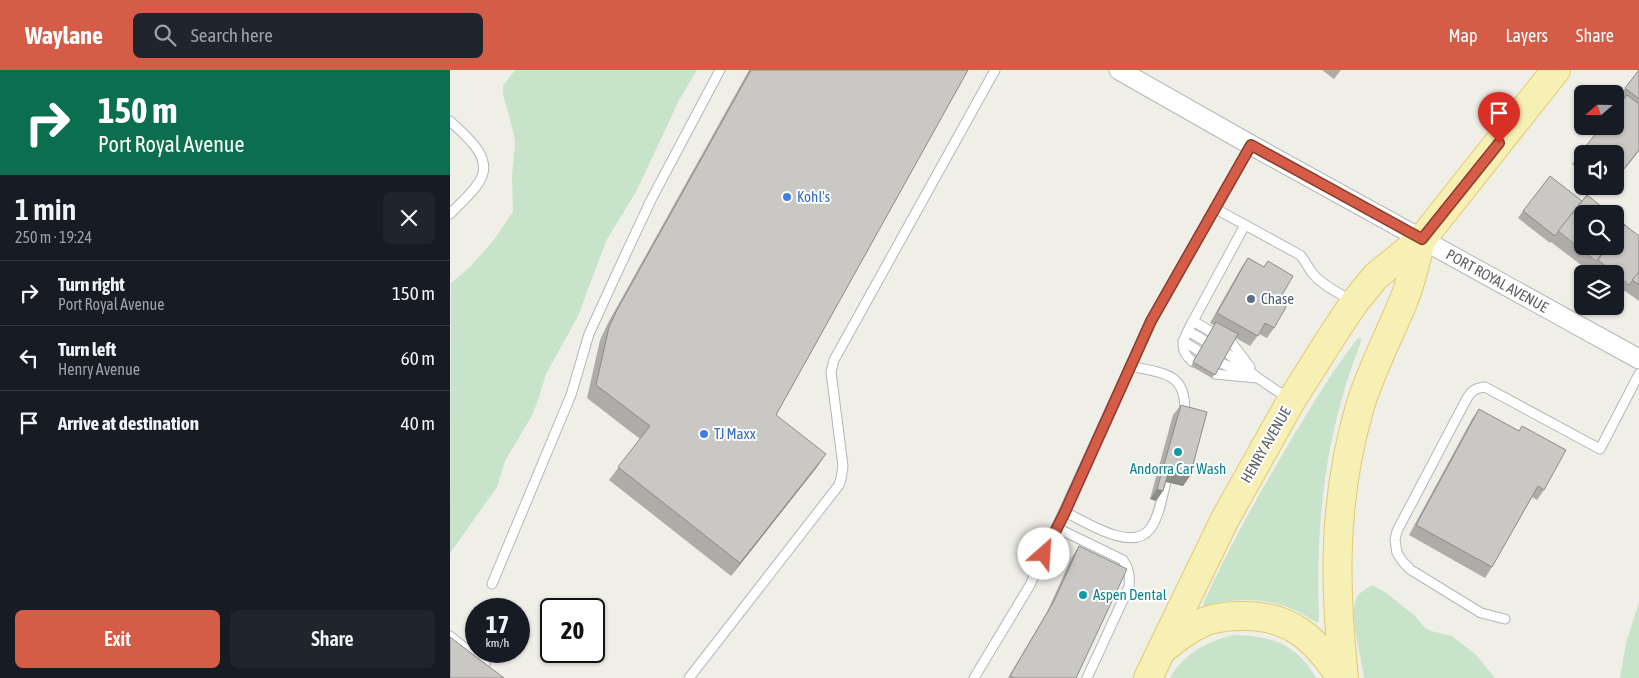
<!DOCTYPE html>
<meta charset="utf-8">
<style>
body{margin:0;font-family:"Asap Condensed",sans-serif;background:#20242c;color:#f1f3f6;height:100vh;display:flex;flex-direction:column;font-size:19px;white-space:nowrap}
*{box-sizing:border-box;margin:0}
p{font-size:16px;color:#9ea1a6}
.icon{flex:none;width:28px;height:28px;fill:none;stroke:currentColor;stroke-width:2;stroke-linecap:round;stroke-linejoin:round}
.map{position:relative;flex:1;overflow:hidden}
.panel{display:flex;flex-direction:column;background:#171b24;width:450px}
.panel>*{flex:none}
.hud{background:#0b6e4f;color:#fff;overflow:hidden}
.needle{width:32px;rotate:250deg}
.fabs{position:absolute;left:1124px;top:15px;display:grid;gap:10px}
.fabs a{display:grid;place-items:center;width:50px;height:50px;border-radius:8px;background:#171b24;box-shadow:0 1px 4px #0004;font-size:25px}
.speed{position:absolute;left:15px;top:528px;display:flex;gap:10px;font-size:25px;font-weight:700;text-align:center}
.speed>*{display:grid;place-content:center;width:65px;height:65px;border-radius:50%;background:#171b24;box-shadow:0 1px 4px #0004;line-height:1}
.speed small{font-size:12px;font-weight:400}
.speed .limit{border:2px solid #111;border-radius:8px;background:#fff;color:#111}
.pin{position:absolute;display:grid;place-items:center;width:42px;height:42px;color:#fff;margin:-51px -21px;border-radius:50% 50% 50% 0;rotate:-45deg;box-shadow:0 0 5px #0007}
.pin .icon{rotate:45deg}
.me{position:absolute;width:55px;margin:-28px;rotate:26deg;stroke-linejoin:round;filter:drop-shadow(0 0 4px #0008)}
.turn{display:flex;align-items:center;gap:18px;height:105px;padding:0 15px;font-size:22px}
.turn .icon{width:65px;height:65px;stroke-width:2.5}
.turn b{display:block;font-size:35px;line-height:42px}
.round{display:grid;place-items:center;flex:none;width:52px;height:52px;border-radius:8px;background:#20242c}
.summary{display:flex;align-items:center;justify-content:space-between;height:85px;padding:0 15px}
h1{font-size:30px;font-weight:600;line-height:38px}
.primary-button{display:flex;gap:10px;margin-top:auto;padding:10px 15px}
.primary-button a{flex:1;height:58px;border-radius:8px;background:#d55d47;color:#fff;font-size:20px;font-weight:600;line-height:58px;text-align:center}
.primary-button a+a{background:#20242c;color:#f1f3f6}
ul{padding:0;list-style:none}
li{display:flex;align-items:center;gap:15px;height:65px;padding:0 15px;border-top:1px solid #363941}
li div{flex:1}
li b{display:block;font-size:19px}
li em{font-style:normal}
header{display:flex;align-items:center;gap:30px;box-sizing:border-box;height:70px;padding:0 25px;background:#d55d47;color:#fff}
header strong{font-size:24px}
nav{display:flex;gap:28px;margin-inline-start:auto;font-size:18px}
.search{width:350px;height:45px;background:#20242c;display:flex;align-items:center;gap:12px;box-sizing:border-box;padding:0 18px;border-radius:8px;color:#9ea1a6;font-size:19px}
main{display:flex;flex:1;min-height:0}
.map>svg:first-child{display:block}
.green{fill:#c7e3c9}
.lines{fill:none;stroke-linecap:round;stroke-linejoin:round}
.lane-casing{stroke:#b4b6ba;stroke-width:11}
.street-casing{stroke:#b4b6ba;stroke-width:21}
.primary-casing{stroke:#e1ca6e;stroke-width:30}
.lane{stroke:#fff;stroke-width:9}
.street{stroke:#fff;stroke-width:19}
.primary{stroke:#f6f0b5;stroke-width:28}
.wall{fill:#aeaca9}
.shaded-wall{fill:#8d8c89}
.building{fill:#cac8c4;stroke:#8d8c89}
.route-casing{stroke:#8a3c2e;stroke-width:12}
.route{stroke:#d55d47;stroke-width:9}
.shop-dot{fill:#3f7fe0;stroke:#fff;stroke-width:2}
.service-dot{fill:#5c6f8a;stroke:#fff;stroke-width:2}
.culture-dot{fill:#0f9aa8;stroke:#fff;stroke-width:2}
.labels{text-anchor:middle;stroke-width:4;stroke-linejoin:round;paint-order:stroke}
.shop-label{font-size:15px;fill:#366cbe;stroke:#fff;text-anchor:start}
.street-label{font-size:15px;fill:#5e6165;stroke:#fff}
.service-label{font-size:15px;fill:#4e5e75;stroke:#fff;text-anchor:start}
.culture-label{font-size:15px;fill:#0d838f;stroke:#fff}
</style>
<header>
<strong>Waylane</strong>
<div class="search"><svg class="icon" aria-label="search" viewBox="0 0 24 24"><circle cx="10" cy="10" r="6"/><path d="M15 15l6 6"/></svg>Search here</div>
<nav><a>Map</a><a>Layers</a><a>Share</a></nav>
</header>
<main>
<section class="panel">
<div class="hud">
<div class="turn"><svg class="icon" aria-label="right" viewBox="0 0 24 24"><path d="M7 20v-9h11M14 6l5 5-5 5"/></svg><div><b>150 m</b>Port Royal Avenue</div></div>
</div>
<div class="summary"><div><h1>1 min</h1><p>250 m · 19:24</p></div><a class="round"><svg class="icon" aria-label="close" viewBox="0 0 24 24"><path d="M6 6l12 12M18 6L6 18"/></svg></a></div>
<ul>
<li><svg class="icon" aria-label="right" viewBox="0 0 24 24"><path d="M7 20v-9h11M14 6l5 5-5 5"/></svg><div><b>Turn right</b><p>Port Royal Avenue</p></div><em>150 m</em></li>
<li><svg class="icon" aria-label="left" viewBox="0 0 24 24"><path d="M17 20v-9H6M10 6l-5 5 5 5"/></svg><div><b>Turn left</b><p>Henry Avenue</p></div><em>60 m</em></li>
<li><svg class="icon" aria-label="arrive" viewBox="0 0 24 24"><path d="M6 21V4h12l-3 4 3 4H6"/></svg><div><b>Arrive at destination</b></div><em>40 m</em></li>
</ul>
<div class="primary-button"><a>Exit</a><a>Share</a></div>
</section>
<div class="map">
<svg width="1189" height="608" viewBox="0 0 1189 608">
<rect width="100%" height="100%" fill="#efeee7"/>
<!-- green -->
<g class="green">
<polygon points="65,0 247,0 229,30 187,120 156,171 128,246 96,304 87,333 81,347 55,391 47,417 0,483 1,213 21,196 43,171 63,142 62,107 65,74 64,64 53,24 53,16"/>
<path d="M908 268H911V272C875 362 865 455 869 551L867 553C833 528 794 525 754 536L753 534C779 477 809 424 841 370 862 335 883 300 908 268Z"/>
<path d="M922 515 935 522 965 546 974 557 981 561 1002 566 1025 584 1045 608H914C912 588 898 544 907 527 910 522 917 519 922 515Z"/>
<polygon points="1189,532 1189,608 1170,608 1176,573"/>
<path d="M784 565C821 566 846 573 866 608H720C733 584 758 571 784 565Z"/>
</g>
<g class="lines">
<defs>
<g id="lane">
<path d="M0 51C16 66 45 88 29 112 22 124 9 134 0 144"/>
<path d="M766 139 850 185C856 191 858 198 863 204 873 216 889 223 902 231"/>
<path d="M743 251C734 268 726 278 743 292"/>
<polyline points="738,261 755,271"/>
<polyline points="760,261 743,251 795,155"/>
<polyline points="733,271 749,281"/>
<polyline points="782,273 800,297"/>
<polyline points="777,283 808,308 839,329"/>
<polyline points="771,293 798,304"/>
<path d="M680 296C716 304 739 303 734 348"/>
<polyline points="765,304 807,308"/>
<path d="M615 442C634 451 682 483 700 459 709 447 712 427 716 412"/>
<path d="M607 458 673 490C679 499 680 506 679 517L637 608"/>
<polyline points="42,514 121,325 139,264 165,207 201,130 270,0"/>
<path d="M1055 549 1031 543 961 500 953 492 947 483 945 470 947 461 1016 330C1021 321 1025 318 1035 317L1150 379 1189 304"/>
<polyline points="0,566 35,594"/>
<polyline points="239,608 389,415 391,409 393,396 381,302 384,290 545,0"/>
<polyline points="524,608 580,515 701,251 801,75"/>
</g>
<polyline id="street" points="669,0 801,75 1189,289"/>
<g id="primary">
<path d="M713 579C727 568 742 556 759 550 770 547 781 546 793 546 840 545 867 570 891 608"/>
<polyline points="698,608 775,449 841,331 884,263 904,233 926,206 972,169 1106,0"/>
<path d="M894 608C884 515 883 431 909 340 920 301 940 265 955 227 962 209 966 188 972 169"/>
</g>
</defs>
<!-- lane casing -->
<use href="#lane" class="lane-casing"/>
<!-- street casing -->
<use href="#street" class="street-casing"/>
<!-- primary casing -->
<use href="#primary" class="primary-casing"/>
<!-- lane -->
<use href="#lane" class="lane"/>
<!-- street -->
<use href="#street" class="street"/>
<!-- primary -->
<use href="#primary" class="primary"/>
</g>
<!-- wall -->
<g class="wall">
<polygon points="299,0 518,0 326,345 367,397 281,506 159,410 190,369 137,328 150,270 158,253"/>
<polygon points="872,0 891,0 884,9"/>
<polygon points="1189,0 1189,81 1132,84 1132,102 1122,94 1172,31 1168,28"/>
<polygon points="1150,116 1161,116 1156,122"/>
<polygon points="1132,131 1189,166 1189,231 1175,221 1174,222 1165,215 1165,204 1151,204 1142,197 1143,196 1139,201 1101,172 1100,173 1068,148 1073,141"/>
<polygon points="798,188 814,197 818,191 828,232 824,258 817,268 809,264 800,276 786,268 762,308 741,296 764,255 760,253 791,198"/>
<polygon points="731,335 740,406 733,416 716,412 713,421 706,431 700,429 723,345"/>
<polygon points="1029,339 1069,361 1072,356 1094,420 1087,430 1082,427 1042,497 1035,508 959,465 1022,349"/>
<polygon points="629,476 626,608 558,608 597,542 622,487"/>
</g>
<!-- shaded-wall -->
<g class="shaded-wall">
<polygon points="1189,80 1189,81 1165,111 1165,110"/>
<polygon points="376,384 367,397 281,506 290,493"/>
<polygon points="719,400 740,406 733,416 712,411"/>
<polygon points="707,419 713,421 706,431 700,429"/>
</g>
<!-- building -->
<g class="building">
<polygon points="301,0 518,0 326,345 376,384 290,493 168,397 200,356 146,315 159,257 167,240"/>
<polygon points="1189,0 1189,29 1175,18"/>
<polygon points="1177,25 1189,34 1189,80 1165,110 1165,84 1132,84 1132,91 1127,87 1152,56 1165,56 1165,40"/>
<polygon points="1100,106 1132,131 1105,166 1073,141"/>
<polygon points="1137,125 1161,144 1132,144 1132,176 1158,176 1146,191 1108,161"/>
<polygon points="1165,147 1175,155 1165,167"/>
<polygon points="1175,155 1189,166 1189,202 1179,215 1148,190 1158,176 1165,176 1165,168"/>
<polygon points="798,188 814,197 818,191 843,206 828,232 836,237 824,258 815,253 808,266 767,243"/>
<polygon points="1189,202 1189,215 1182,210"/>
<polygon points="766,252 788,264 765,305 743,292"/>
<polygon points="731,335 757,342 740,406 719,400 713,421 707,419"/>
<polygon points="1029,339 1069,361 1072,356 1116,380 1094,420 1088,416 1042,497 966,455"/>
<polygon points="629,476 677,499 626,608 565,608 560,606 604,531"/>
<polygon points="0,567 54,608 0,608"/>
</g>
<g class="lines">
<defs>
<polyline id="route" points="594,484 615,442 701,251 801,75 972,169 1049,73"/>
</defs>
<!-- route casing -->
<use href="#route" class="route-casing"/>
<!-- route -->
<use href="#route" class="route"/>
</g>
<!-- markers -->
<g class="shop-dot">
<circle cx="337" cy="127" r="5"/>
<circle cx="254" cy="364" r="5"/>
</g>
<circle class="service-dot" cx="801" cy="229" r="5"/>
<g class="culture-dot">
<circle cx="728" cy="382" r="5"/>
<circle cx="633" cy="525" r="5"/>
</g>
<g class="labels">
<!-- shop labels -->
<g class="shop-label">
<text x="347" y="132">Kohl's</text>
<text x="264" y="369">TJ Maxx</text>
</g>
<!-- street labels -->
<g class="street-label">
<text transform="translate(1047 211) rotate(29)" y="5">PORT ROYAL AVENUE</text>
<text transform="translate(816 375) rotate(-60)" y="5">HENRY AVENUE</text>
</g>
<!-- service labels -->
<g class="service-label">
<text x="811" y="234">Chase</text>
</g>
<!-- culture labels -->
<g class="culture-label">
<text x="728" y="404">Andorra Car Wash</text>
<text x="643" y="530" text-anchor="start">Aspen Dental</text>
</g>
</g>
</svg>
<div class="fabs">
<a><svg class="needle" viewBox="-14 -14 28 28"><path d="M0-13l5 13h-10z" fill="#e53935"/><path d="M0 13l5-13h-10z" fill="#9ea1a6"/></svg></a>
<a><svg class="icon" aria-label="sound" viewBox="0 0 24 24"><path d="M4 9h4l5-4v14l-5-4H4zM17 9q2 3 0 6"/></svg></a>
<a><svg class="icon" aria-label="search" viewBox="0 0 24 24"><circle cx="10" cy="10" r="6"/><path d="M15 15l6 6"/></svg></a>
<a><svg class="icon" aria-label="layers" viewBox="0 0 24 24"><path d="M12 4l9 5-9 5-9-5zM3 14l9 5 9-5"/></svg></a>
</div>
<div class="speed"><div>17<small>km/h</small></div><div class="limit">20</div></div>
<div class="pin" style="left:1049px;top:73px;background:#d93025"><svg class="icon" aria-label="arrive" viewBox="0 0 24 24"><path d="M6 21V4h12l-3 4 3 4H6"/></svg></div>
<svg class="me" style="left:594px;top:484px" viewBox="-20 -20 40 40"><circle r="19" fill="#fff"/><path d="M0-13L10 11 0 6-10 11z" fill="#d55d47"/></svg>
</div>
</main>
